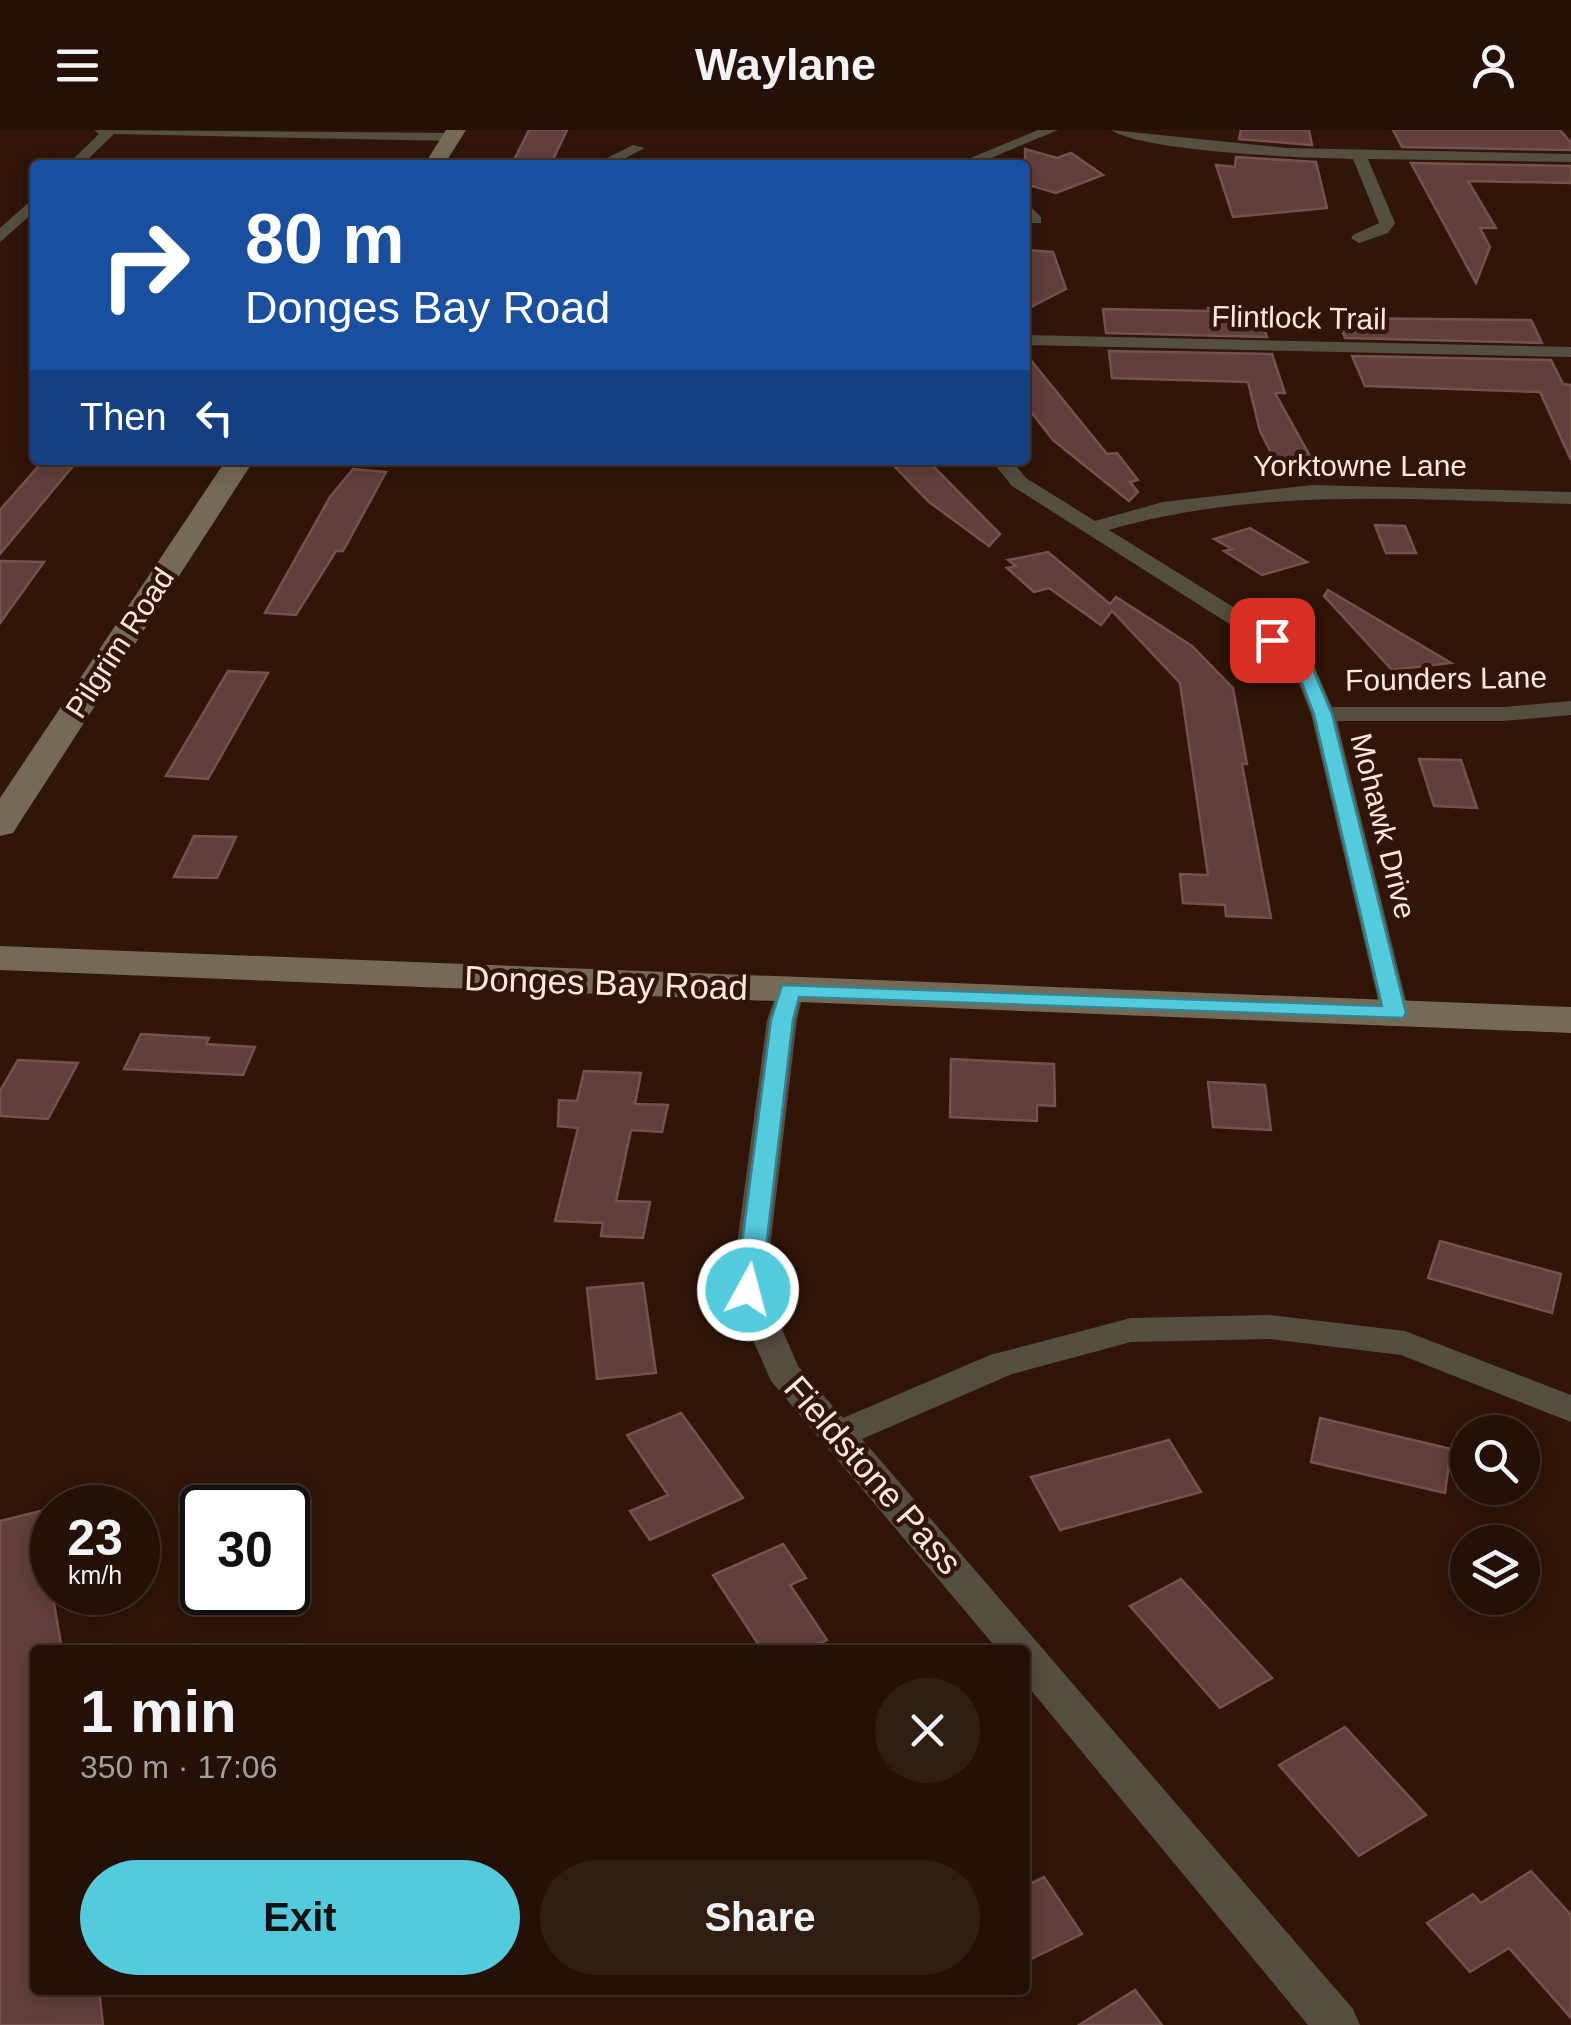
<!DOCTYPE html>
<meta charset="utf-8">
<style>
body{margin:0;font-family:Arial,sans-serif;background:#301e14;color:#f1f3f6;height:100vh;display:flex;flex-direction:column;font-size:38px;white-space:nowrap}
*{box-sizing:border-box;margin:0}
p{font-size:32px;color:#a39d9b}
.icon{flex:none;width:55px;height:55px;fill:none;stroke:currentColor;stroke-width:2;stroke-linecap:round;stroke-linejoin:round}
.map{position:relative;flex:1;overflow:hidden}
.panel{position:absolute;left:30px;top:1515px;width:1000px;height:350px;display:flex;flex-direction:column;background:#241006;border-radius:10px;box-shadow:0 5px 25px #0003,0 0 0 2px #413028}
.panel>*{flex:none}
.hud{position:absolute;left:30px;top:30px;width:1000px;height:305px;border-radius:10px;box-shadow:0 5px 25px #0003,0 0 0 2px #413028;background:#1a4fa0;color:#fff;overflow:hidden}
.controls{position:absolute;left:1450px;top:1285px;display:grid;gap:20px}
.controls a{display:grid;place-items:center;width:90px;height:90px;border-radius:50%;background:#241006;box-shadow:0 5px 25px #0003,0 0 0 2px #413028;font-size:50px}
.speed{position:absolute;left:30px;top:1355px;display:flex;gap:20px;font-size:50px;font-weight:700;text-align:center}
.speed>*{display:grid;place-content:center;width:130px;height:130px;border-radius:50%;background:#241006;box-shadow:0 5px 25px #0003,0 0 0 2px #413028;line-height:1}
.speed small{font-size:25px;font-weight:400}
.speed .limit{border:5px solid #111;border-radius:15px;background:#fff;color:#111}
.pin{position:absolute;display:grid;place-items:center;width:85px;height:85px;color:#fff;margin:-42px;border-radius:20px;box-shadow:0 5px 15px #0006}
.me{position:absolute;width:110px;margin:-55px;rotate:7deg;stroke-linejoin:round;filter:drop-shadow(0 0 8px #0008)}
.turn{display:flex;align-items:center;gap:35px;height:210px;padding:0 50px;font-size:45px}
.turn .icon{width:130px;height:130px;stroke-width:2.5}
.turn b{display:block;font-size:70px;line-height:85px}
.then{display:flex;align-items:center;height:95px;padding:0 50px;background:#0003;gap:20px;font-size:38px}
.round{display:grid;place-items:center;flex:none;width:105px;height:105px;border-radius:52px;background:#301e14}
.head{display:flex;align-items:center;justify-content:space-between;height:170px;padding:0 50px}
h1{font-size:60px;font-weight:700;line-height:75px}
.cta{display:flex;gap:20px;margin-top:auto;padding:20px 50px}
.cta a{flex:1;height:115px;border-radius:60px;background:#54cadd;color:#111;font-size:40px;font-weight:700;line-height:115px;text-align:center}
.cta a+a{background:#301e14;color:#f1f3f6}
header{display:flex;justify-content:space-between;align-items:center;height:130px;padding:0 50px;background:#241006;font-size:45px;font-weight:700}
.map>svg:first-child{display:block}
.building{fill:#613f3c;stroke:#76524f;stroke-width:2.5}
.lines{fill:none;stroke-linecap:round;stroke-linejoin:round}
.street{fill:#554f42;fill-rule:evenodd}
.secondary{fill:#746a56;fill-rule:evenodd}
.route{fill:#54cadd;stroke:#378390;stroke-width:2.5}
.labels{text-anchor:middle;stroke-width:9;stroke-linejoin:round;paint-order:stroke}
.far-street-label{font-size:30px;fill:#fce9e0;stroke:#301508}
.street-label{font-size:35px;fill:#fce9e0;stroke:#301508}
</style>
<header><svg class="icon" aria-label="menu" viewBox="0 0 24 24"><path d="M4 6h16M4 12h16M4 18h16"/></svg>Waylane<svg class="icon" aria-label="person" viewBox="0 0 24 24"><circle cx="12" cy="8" r="4"/><path d="M4 21q1-7 8-7t8 7"/></svg></header>
<div class="map">
<svg width="1571" height="1895" viewBox="0 0 1571 1895">
<rect width="100%" height="100%" fill="#301508"/>
<!-- building -->
<g class="building">
<polygon points="529,0 567,0 551,34 512,34"/>
<polygon points="1241,0 1309,0 1312,15 1239,9"/>
<polygon points="1393,0 1560,0 1571,13 1571,20 1402,17"/>
<polygon points="1025,19 1057,28 1071,23 1103,45 1056,63 1025,54"/>
<polygon points="1236,27 1316,32 1327,78 1233,87 1216,35 1235,37"/>
<polygon points="1411,33 1571,36 1571,53 1468,51 1496,98 1480,98 1490,117 1476,153"/>
<polygon points="1025,120 1053,122 1066,159 1025,180"/>
<polygon points="1208,178 1258,179 1267,207 1106,203 1103,179 1209,181"/>
<polygon points="1337,188 1531,190 1542,213 1345,208"/>
<polygon points="1109,221 1272,224 1285,263 1275,263 1310,326 1273,327 1260,301 1248,252 1112,248"/>
<polygon points="1025,223 1107,324 1117,323 1138,350 1130,352 1138,362 1129,371 1053,310 1025,274"/>
<polygon points="1352,226 1551,230 1563,254 1571,255 1571,330 1540,262 1365,256"/>
<polygon points="44,330 78,330 0,424 0,380"/>
<polygon points="929,332 1000,404 989,416 929,372 895,337"/>
<polygon points="353,339 386,342 343,421 336,421 296,485 265,483 330,367"/>
<polygon points="1375,395 1405,396 1416,423 1386,423"/>
<polygon points="1250,398 1307,432 1262,445 1224,421 1232,419 1214,409"/>
<polygon points="1048,422 1110,474 1116,467 1192,516 1233,558 1247,634 1242,634 1271,788 1226,786 1225,775 1183,773 1180,744 1208,745 1180,553 1112,481 1101,495 1049,458 1034,462 1007,438 1016,436 1008,430"/>
<polygon points="0,431 44,432 0,493"/>
<polygon points="1328,460 1451,533 1392,540 1324,466"/>
<polygon points="228,541 268,543 208,649 166,646"/>
<polygon points="1419,629 1461,630 1477,678 1434,676"/>
<polygon points="194,706 236,707 217,748 174,747"/>
<polygon points="141,904 209,908 206,914 255,917 243,945 124,939"/>
<polygon points="951,929 1054,934 1055,976 1037,975 1037,991 950,987"/>
<polygon points="18,930 78,933 48,989 0,986 0,961"/>
<polygon points="584,941 641,943 635,974 668,975 662,1002 631,1000 616,1071 650,1072 643,1108 601,1106 603,1093 555,1091 578,998 558,996 559,970 577,971"/>
<polygon points="1208,952 1265,955 1271,1000 1213,997"/>
<polygon points="1440,1111 1561,1144 1552,1183 1428,1148"/>
<polygon points="643,1153 656,1243 597,1249 587,1158"/>
<polygon points="681,1283 743,1368 650,1410 630,1381 668,1365 627,1305"/>
<polygon points="1320,1288 1451,1319 1445,1363 1311,1332"/>
<polygon points="1169,1310 1201,1362 1060,1400 1031,1347"/>
<polygon points="52,1378 52,1462 62,1520 35,1520 35,1860 99,1860 103,1895 0,1895 0,1391"/>
<polygon points="783,1414 806,1448 790,1455 827,1510 805,1520 762,1520 713,1445"/>
<polygon points="1181,1449 1272,1548 1220,1578 1130,1476"/>
<polygon points="1345,1597 1426,1685 1359,1726 1279,1635"/>
<polygon points="1531,1741 1571,1785 1571,1888 1509,1818 1470,1842 1427,1793 1473,1764 1481,1773"/>
<polygon points="1044,1747 1082,1804 1025,1832 1025,1756"/>
<polygon points="1135,1860 1162,1895 1079,1895"/>
</g>
<g class="lines">
<!-- street -->
<g class="street">
<polygon points="94,0 452,3 459,7 452,11 114,4 82,35 67,35 99,4"/>
<polygon points="1038,0 1058,0 974,35 954,35"/>
<path d="M1111 0 1287 18 1571 24V32L1368 29 1395 93 1388 103 1359 113 1351 108 1353 105 1379 93 1353 29C1306 28 1145 22 1111 0Z"/>
<polygon points="633,15 645,18 612,35 593,35"/>
<polygon points="35,67 35,81 0,112 0,98"/>
<polygon points="1025,71 1041,87 1041,93 1031,93 1025,86"/>
<polygon points="1025,205 1571,217 1571,227 1025,215"/>
<path d="M991 330H1011L1026 348 1095 391 1163 372 1312 355 1571 362V374C1416 370 1260 356 1109 400L1309 524 1332 577H1503L1571 571V585L1503 591H1337L1409 883 1405 889H1385L1381 883 1311 584 1291 533 1012 356Z"/>
<polygon points="790,851 800,854 804,860 797,890 765,1160 798,1236 843,1288 990,1225 1131,1188 1269,1185 1405,1201 1571,1265 1571,1292 1401,1225 1269,1209 1131,1212 1012,1244 862,1309 1353,1879 1360,1895 1308,1895 1025,1553 1025,1520 998,1520 771,1251 731,1160 767,890 780,854"/>
</g>
<!-- secondary -->
<g class="secondary">
<polygon points="446,0 466,0 444,35 424,35"/>
<polygon points="226,330 254,330 18,695 13,703 0,706 0,668"/>
<polygon points="0,816 1571,877 1571,903 0,840"/>
</g>
</g>
<!-- route -->
<polygon class="route" points="1272,505 1307,525 1332,584 1406,883 1403,888 799,867 793,890 761,1160 757,1166 739,1166 736,1160 771,890 782,855 1382,876 1314,584 1294,532 1263,510"/>
<g class="labels">
<!-- far-street labels -->
<g class="far-street-label">
<text transform="translate(1299 188) rotate(1)" y="10">Flintlock Trail</text>
<text x="1360" y="346">Yorktowne Lane</text>
<text transform="translate(120 513) rotate(-57)" y="10">Pilgrim Road</text>
<text transform="translate(1446 549) rotate(-1)" y="10">Founders Lane</text>
<text transform="translate(1383 696) rotate(76)" y="10">Mohawk Drive</text>
</g>
<!-- street labels -->
<g class="street-label">
<text transform="translate(606 853) rotate(2)" y="12">Donges Bay Road</text>
<text transform="translate(873 1345) rotate(49)" y="12">Fieldstone Pass</text>
</g>
</g>
</svg>
<div class="controls">
<a><svg class="icon" aria-label="search" viewBox="0 0 24 24"><circle cx="10" cy="10" r="6"/><path d="M15 15l6 6"/></svg></a>
<a><svg class="icon" aria-label="layers" viewBox="0 0 24 24"><path d="M12 4l9 5-9 5-9-5zM3 14l9 5 9-5"/></svg></a>
</div>
<div class="speed"><div>23<small>km/h</small></div><div class="limit">30</div></div>
<div class="pin" style="left:1272px;top:510px;background:#d93025"><svg class="icon" aria-label="arrive" viewBox="0 0 24 24"><path d="M6 21V4h12l-3 4 3 4H6"/></svg></div>
<svg class="me" style="left:748px;top:1160px" viewBox="-20 -20 40 40"><circle r="17" fill="#54cadd" stroke="#fff" stroke-width="3"/><path d="M0-11L8 9 0 5-8 9z" fill="#fff"/></svg>
<div class="hud">
<div class="turn"><svg class="icon" aria-label="right" viewBox="0 0 24 24"><path d="M7 20v-9h11M14 6l5 5-5 5"/></svg><div><b>80 m</b>Donges Bay Road</div></div>
<div class="then">Then<svg class="icon" aria-label="left" viewBox="0 0 24 24"><path d="M17 20v-9H6M10 6l-5 5 5 5"/></svg></div>
</div>
<section class="panel">
<div class="head"><div><h1>1 min</h1><p>350 m · 17:06</p></div><a class="round"><svg class="icon" aria-label="close" viewBox="0 0 24 24"><path d="M6 6l12 12M18 6L6 18"/></svg></a></div>
<div class="cta"><a>Exit</a><a>Share</a></div>
</section>
</div>
